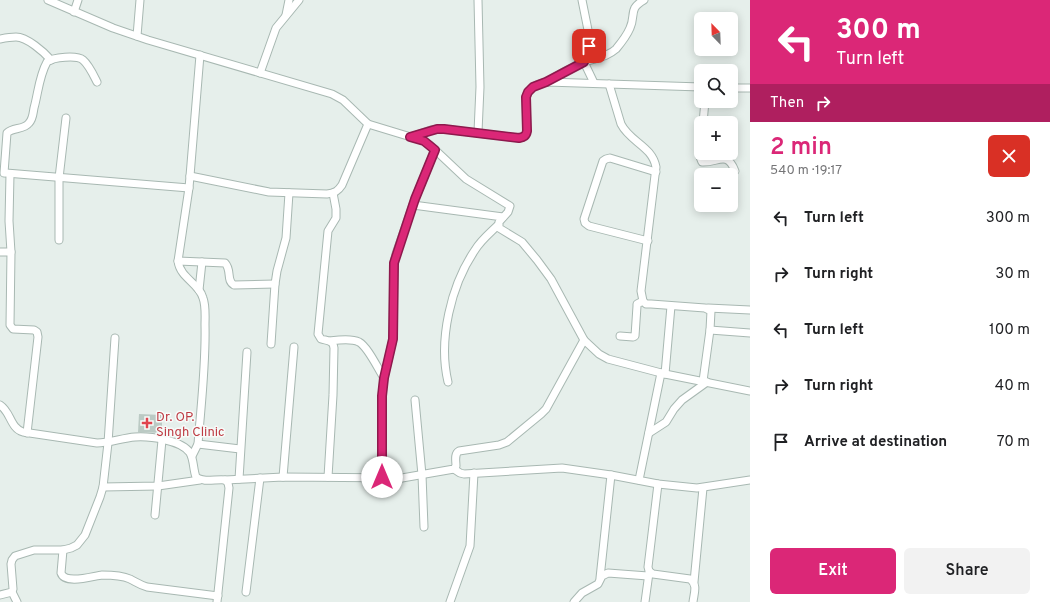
<!DOCTYPE html>
<meta charset="utf-8">
<style>
body{margin:0;font-family:Overpass,sans-serif;background:#f2f2f2;color:#202124;height:100vh;display:flex;flex-direction:column;font-size:15px;white-space:nowrap}
*{box-sizing:border-box;margin:0}
p{font-size:13px;color:#757577}
.icon{flex:none;width:22px;height:22px;fill:none;stroke:currentColor;stroke-width:2;stroke-linecap:round;stroke-linejoin:round}
.map{position:relative;flex:1;overflow:hidden}
.sheet{display:flex;flex-direction:column;background:#fff;width:300px}
.sheet>*{flex:none}
.hud{background:#db2777;color:#fff;overflow:hidden}
.needle{width:26px;rotate:337deg}
.fabs{position:absolute;left:694px;top:12px;display:grid;gap:8px}
.fabs a{display:grid;place-items:center;width:44px;height:44px;border-radius:6px;background:#fff;box-shadow:0 2px 10px #0003;font-size:20px}
.pin{position:absolute;display:grid;place-items:center;width:34px;height:34px;color:#fff;margin:-17px;border-radius:8px;box-shadow:0 2px 6px #0006}
.me{position:absolute;width:44px;margin:-22px;rotate:0deg;stroke-linejoin:round;filter:drop-shadow(0 0 3px #0008)}
.turn{display:flex;align-items:center;gap:14px;height:84px;padding:0 20px;font-size:18px}
.turn .icon{width:52px;height:52px;stroke-width:2.5}
.turn b{display:block;font-size:28px;line-height:34px}
.then{display:flex;align-items:center;height:38px;padding:0 20px;background:#0003;gap:8px;font-size:15px}
.round{display:grid;place-items:center;flex:none;width:42px;height:42px;border-radius:6px;background:#f2f2f2}
.head{display:flex;align-items:center;justify-content:space-between;height:68px;padding:0 20px}
h1{font-size:24px;font-weight:600;line-height:30px;color:#db2777}
.cta{display:flex;gap:8px;margin-top:auto;padding:8px 20px}
.cta a{flex:1;height:46px;border-radius:6px;background:#db2777;color:#fff;font-size:16px;font-weight:600;line-height:46px;text-align:center}
.cta a+a{background:#f2f2f2;color:#202124}
ul{padding:0;list-style:none}
li{display:flex;align-items:center;gap:12px;height:56px;padding:0 20px}
li div{flex:1}
li b{display:block;font-size:15px}
li em{font-style:normal}
main{display:flex;flex:1;min-height:0}
.map>svg:first-child{display:block}
.building{fill:#bbcac4}
.lines{fill:none;stroke-linecap:round;stroke-linejoin:round}
.minor-casing{stroke:#a8b8b2;stroke-width:9}
.minor{stroke:#fff;stroke-width:7}
.route-casing{stroke:#8e194d;stroke-width:10}
.route{stroke:#db2777;stroke-width:7}
.health-dot{fill:#e0444e;stroke:#f7fbf9;stroke-width:1.5}
.labels{text-anchor:middle;stroke-width:3;stroke-linejoin:round;paint-order:stroke}
.health-label{font-size:13px;fill:#be3a42;stroke:#f7fbf9;text-anchor:start}
</style>
<main>
<div class="map">
<svg width="750" height="602" viewBox="0 0 750 602">
<rect width="100%" height="100%" fill="#e6efeb"/>
<!-- building -->
<polygon class="building" points="139,414 162,415 162,433 138,432"/>
<g class="lines">
<defs>
<g id="minor">
<polyline points="48,0 113,28 148,40 332,94 343,100 368,124 424,141 431,146 466,179 510,206 508,212 499,222 499,228 522,242 537,260 551,279 584,340 599,354 608,359 665,374 750,391"/>
<polyline points="478,0 480,87 478,132"/>
<polyline points="582,0 590,40 584,62 594,83"/>
<polyline points="74,12 78,0"/>
<polyline points="286,15 289,0"/>
<polyline points="137,36 140,0"/>
<path d="M0 39C5 38 11 37 16 37 27 37 44 52 51 60"/>
<polyline points="260,73 276,28 299,0"/>
<path d="M547 82C558 75 570 68 582 63 594 58 606 58 616 49 621 43 627 35 630 28 636 15 628 9 644 0"/>
<path d="M609 84 621 124C630 142 652 146 656 167L641 291 643 301 646 304H651L705 308 711 311 710 330 703 381"/>
<polyline points="731,88 750,88"/>
<polyline points="703,123 705,101"/>
<path d="M411 137 431 130 444 129 519 138C524 137 526 136 527 131L526 97C530 87 537 84 547 82L701 87"/>
<path d="M701 147 700 157 702 162C718 163 727 150 735 171"/>
<path d="M4 173 7 133C13 127 24 130 29 123 33 119 33 113 34 108 38 94 39 76 47 62 53 57 77 55 83 60 89 65 94 76 97 82"/>
<polyline points="6,173 189,188"/>
<polyline points="10,174 9,221 11,252 10,325 13,329 34,330 37,332 38,337 27,433"/>
<path d="M190 176 269 192 327 194C335 193 338 191 342 185L368 124"/>
<polyline points="413,205 503,217"/>
<polyline points="59,240 59,178 66,118"/>
<polyline points="648,241 589,226 585,223 584,219 603,161 606,159 610,158 656,172"/>
<polyline points="0,252 11,252"/>
<path d="M178 261 225 263C232 270 226 281 234 285L275 284"/>
<polyline points="199,290 202,262"/>
<polyline points="708,308 750,310"/>
<polyline points="710,330 750,333"/>
<polyline points="620,336 633,337 635,336 637,306 637,304 643,301"/>
<path d="M330 341C338 340 351 338 359 342 368 347 378 369 384 378"/>
<polyline points="271,344 275,284 277,271 286,238 289,193"/>
<polyline points="665,374 671,306"/>
<path d="M448 382C438 340 451 285 475 250 481 240 490 233 498 225"/>
<polyline points="415,400 422,475 424,527"/>
<path d="M0 405C11 412 10 428 23 432L97 443C110 443 122 438 135 437 149 436 182 440 190 453 194 460 193 469 196 477 204 483 215 479 225 480L228 483 229 488 217 602"/>
<polyline points="649,433 666,422 674,409 682,400 707,382"/>
<polyline points="198,444 240,449"/>
<path d="M192 456 198 444C201 405 206 365 205 325 205 317 206 306 203 298 199 283 180 278 178 261L189 188 200 55"/>
<polyline points="454,469 460,473 464,474 562,468 611,475 658,484 697,488 750,480"/>
<polyline points="283,477 294,347"/>
<path d="M328 477 333 395 334 348C333 340 328 341 321 339L318 334 328 231 336 218V209L333 193"/>
<polyline points="382,477 382,396 384,378 393,339 394,263 396,254 415,199 435,150"/>
<polyline points="239,479 247,352"/>
<path d="M225 480 283 477 402 478 454 469 456 466C456 461 454 454 459 451L499 445 507 442 541 414 546 409 584 340"/>
<polyline points="639,480 661,373"/>
<path d="M658 484 648 567 649 571 653 574 690 579C698 585 694 593 693 602"/>
<polyline points="103,487 158,486 200,480"/>
<polyline points="155,515 162,440"/>
<path d="M63 550 61 573C65 585 93 576 102 575 111 575 121 575 130 579 136 582 140 585 147 587L218 596"/>
<polyline points="600,578 611,475"/>
<polyline points="694,582 703,488"/>
<polyline points="12,592 17,602"/>
<polyline points="246,592 260,478"/>
<polyline points="0,595 12,592 13,589 11,564 12,560 15,556 34,550 63,550 71,548 77,545 85,535 100,497 103,487 108,443 115,338"/>
<polyline points="450,602 470,546 474,473"/>
<polyline points="574,602 582,593 598,584 602,576 608,573 648,576"/>
<polyline points="645,602 649,573"/>
</g>
</defs>
<!-- minor casing -->
<use href="#minor" class="minor-casing"/>
<!-- minor -->
<use href="#minor" class="minor"/>
</g>
<g class="lines">
<defs>
<path id="route" d="M382 477V396L384 378 393 339 394 263 415 199 435 150 424 141 410 137 437 129H444L519 138C524 137 526 136 527 131L526 97 528 92 533 87 546 82 584 62 589 46"/>
</defs>
<!-- route casing -->
<use href="#route" class="route-casing"/>
<!-- route -->
<use href="#route" class="route"/>
</g>
<!-- markers -->
<path class="health-dot" d="M145 417h4v4h4v4h-4v4h-4v-4h-4v-4h4z"/>
<g class="labels">
<!-- health labels -->
<g class="health-label">
<text x="156" y="421">Dr. OP.<tspan x="156" dy="15">Singh Clinic</tspan></text>
</g>
</g>
</svg>
<div class="fabs">
<a><svg class="needle" viewBox="-14 -14 28 28"><path d="M0-13l5 13h-10z" fill="#e53935"/><path d="M0 13l5-13h-10z" fill="#757577"/></svg></a>
<a><svg class="icon" aria-label="search" viewBox="0 0 24 24"><circle cx="10" cy="10" r="6"/><path d="M15 15l6 6"/></svg></a>
<a>+</a>
<a>−</a>
</div>
<div class="pin" style="left:589px;top:46px;background:#d93025"><svg class="icon" aria-label="arrive" viewBox="0 0 24 24"><path d="M6 21V4h12l-3 4 3 4H6"/></svg></div>
<svg class="me" style="left:382px;top:477px" viewBox="-20 -20 40 40"><circle r="19" fill="#fff"/><path d="M0-13L10 11 0 6-10 11z" fill="#db2777"/></svg>
</div>
<section class="sheet">
<div class="hud">
<div class="turn"><svg class="icon" aria-label="left" viewBox="0 0 24 24"><path d="M17 20v-9H6M10 6l-5 5 5 5"/></svg><div><b>300 m</b>Turn left</div></div>
<div class="then">Then<svg class="icon" aria-label="right" viewBox="0 0 24 24"><path d="M7 20v-9h11M14 6l5 5-5 5"/></svg></div>
</div>
<div class="head"><div><h1>2 min</h1><p>540 m · 19:17</p></div><a class="round" style="background:#d93025;color:#fff"><svg class="icon" aria-label="close" viewBox="0 0 24 24"><path d="M6 6l12 12M18 6L6 18"/></svg></a></div>
<ul>
<li><svg class="icon" aria-label="left" viewBox="0 0 24 24"><path d="M17 20v-9H6M10 6l-5 5 5 5"/></svg><div><b>Turn left</b></div><em>300 m</em></li>
<li><svg class="icon" aria-label="right" viewBox="0 0 24 24"><path d="M7 20v-9h11M14 6l5 5-5 5"/></svg><div><b>Turn right</b></div><em>30 m</em></li>
<li><svg class="icon" aria-label="left" viewBox="0 0 24 24"><path d="M17 20v-9H6M10 6l-5 5 5 5"/></svg><div><b>Turn left</b></div><em>100 m</em></li>
<li><svg class="icon" aria-label="right" viewBox="0 0 24 24"><path d="M7 20v-9h11M14 6l5 5-5 5"/></svg><div><b>Turn right</b></div><em>40 m</em></li>
<li><svg class="icon" aria-label="arrive" viewBox="0 0 24 24"><path d="M6 21V4h12l-3 4 3 4H6"/></svg><div><b>Arrive at destination</b></div><em>70 m</em></li>
</ul>
<div class="cta"><a>Exit</a><a>Share</a></div>
</section>
</main>
